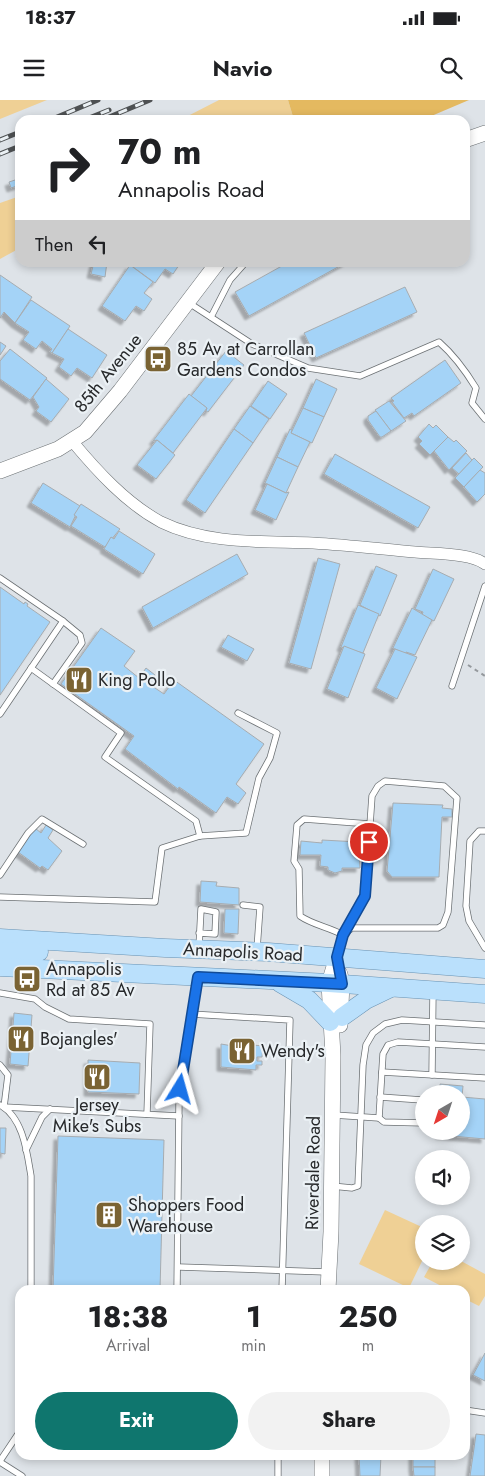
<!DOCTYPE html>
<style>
body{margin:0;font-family:Jost,sans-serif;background:#f2f2f2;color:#202124;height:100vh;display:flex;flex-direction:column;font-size:19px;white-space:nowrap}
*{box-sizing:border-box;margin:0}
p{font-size:16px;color:#757577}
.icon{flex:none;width:28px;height:28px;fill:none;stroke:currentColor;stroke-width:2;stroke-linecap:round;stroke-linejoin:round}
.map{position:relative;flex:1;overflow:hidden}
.sheet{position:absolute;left:15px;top:1185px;width:455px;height:175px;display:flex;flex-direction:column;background:#fff;border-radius:15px;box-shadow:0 2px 8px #0003}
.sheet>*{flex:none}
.banner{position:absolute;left:15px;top:15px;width:455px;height:152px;border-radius:15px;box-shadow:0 2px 8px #0003;background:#fff;color:#202124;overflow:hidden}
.needle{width:32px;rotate:219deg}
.tools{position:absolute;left:415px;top:985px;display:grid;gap:10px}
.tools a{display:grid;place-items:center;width:55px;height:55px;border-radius:50%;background:#fff;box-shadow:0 2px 8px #0003;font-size:25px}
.pin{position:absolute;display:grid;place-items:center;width:42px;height:42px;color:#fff;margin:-21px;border:2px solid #fff;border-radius:50%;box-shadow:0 1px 5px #0007}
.me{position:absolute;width:55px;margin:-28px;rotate:8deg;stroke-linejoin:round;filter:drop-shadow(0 0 4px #0008)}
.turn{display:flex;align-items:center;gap:18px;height:105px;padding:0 20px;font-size:22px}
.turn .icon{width:65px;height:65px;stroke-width:2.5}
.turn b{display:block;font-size:35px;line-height:42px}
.then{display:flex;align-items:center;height:48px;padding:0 20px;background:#0003;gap:10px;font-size:19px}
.eta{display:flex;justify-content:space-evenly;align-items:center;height:85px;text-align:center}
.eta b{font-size:30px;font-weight:700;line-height:35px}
.button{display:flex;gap:10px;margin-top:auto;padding:10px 20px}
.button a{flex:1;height:58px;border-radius:30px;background:#0f766e;color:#fff;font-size:20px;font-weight:700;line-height:58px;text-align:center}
.button a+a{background:#f2f2f2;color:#202124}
.status{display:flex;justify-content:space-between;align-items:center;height:35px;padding:0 25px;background:#fff;direction:ltr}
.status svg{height:14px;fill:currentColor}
header{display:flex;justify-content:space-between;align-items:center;height:65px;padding:0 20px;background:#fff;font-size:22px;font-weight:700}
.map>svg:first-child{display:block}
.green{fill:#efd095}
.water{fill:#e4b960}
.building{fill:#a4d3f7;stroke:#a7acb0;filter:url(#shadow)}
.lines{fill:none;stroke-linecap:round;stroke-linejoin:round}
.lane-casing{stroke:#6c7174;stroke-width:7}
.street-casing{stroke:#6c7174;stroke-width:12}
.secondary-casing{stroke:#6c7174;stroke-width:16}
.primary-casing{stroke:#6992b2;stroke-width:19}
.path{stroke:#95999d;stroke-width:2;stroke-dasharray:4 4;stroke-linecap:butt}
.lane{stroke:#fff;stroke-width:5.5}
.street{stroke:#fff;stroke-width:11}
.secondary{stroke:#fff;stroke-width:15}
.primary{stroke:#bae0fc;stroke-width:18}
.rail-casing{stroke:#4e5153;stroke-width:5}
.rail{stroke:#ebf1f5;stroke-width:3;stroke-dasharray:9;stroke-linecap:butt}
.route-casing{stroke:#114b97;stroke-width:12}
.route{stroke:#1a73e8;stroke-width:9}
.labels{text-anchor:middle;stroke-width:4.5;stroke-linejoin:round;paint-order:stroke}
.poi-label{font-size:18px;fill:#27292b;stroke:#ebf1f5;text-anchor:start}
.street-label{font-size:18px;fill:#27292b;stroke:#ebf1f5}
</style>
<div class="status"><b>18:37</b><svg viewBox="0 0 49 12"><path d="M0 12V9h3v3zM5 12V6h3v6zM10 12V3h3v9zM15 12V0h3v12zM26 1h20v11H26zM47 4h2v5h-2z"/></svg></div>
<header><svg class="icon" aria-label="menu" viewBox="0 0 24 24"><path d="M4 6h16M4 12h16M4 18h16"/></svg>Navio<svg class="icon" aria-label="search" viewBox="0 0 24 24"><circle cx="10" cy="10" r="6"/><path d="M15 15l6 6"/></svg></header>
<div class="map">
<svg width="485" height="1376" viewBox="0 0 485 1376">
<defs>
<filter id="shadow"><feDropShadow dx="-4" dy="4" stdDeviation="1" flood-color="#0004"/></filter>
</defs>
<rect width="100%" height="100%" fill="#dee3e8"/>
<!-- green -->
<g class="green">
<polygon points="0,0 47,0 0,19"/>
<polygon points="219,0 288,0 294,20 180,20"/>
<polygon points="20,96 20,148 0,159 0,103"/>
<polygon points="385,1110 424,1128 424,1157 409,1188 359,1164"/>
<polygon points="433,1161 461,1161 485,1174 485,1196 479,1206 465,1199 465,1190 449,1190 424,1177"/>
</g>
<!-- water -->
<polygon class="water" points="288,0 469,0 422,20 294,20"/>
<!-- building -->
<g class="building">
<polygon points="18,79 20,85 11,88 9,82"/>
<polygon points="94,162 107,162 105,177 91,174"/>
<polygon points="136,162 181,162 173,174 165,169 155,183 133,167"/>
<polygon points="289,162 347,162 249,216 235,192"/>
<polygon points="130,165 153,182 144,193 152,199 144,211 136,206 125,221 102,206"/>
<polygon points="0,175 32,197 15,223 4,212 0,218"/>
<polygon points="405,187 417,212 316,258 304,233"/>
<polygon points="31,200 70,226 52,253 50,252 52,249 42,241 36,249 23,240 29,232 15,223"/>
<polygon points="68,229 107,255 92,278 77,268 71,276 59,267 64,259 52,253"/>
<polygon points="0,242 6,246 0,255"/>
<polygon points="10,249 47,278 30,300 0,279 0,261"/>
<polygon points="226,251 244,265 208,312 206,311 207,308 191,296"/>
<polygon points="445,260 461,283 414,316 412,313 404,318 392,302 394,301 391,298"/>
<polygon points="46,279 69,299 51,322 36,311 39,307 33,297"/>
<polygon points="316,279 337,289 324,317 303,308"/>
<polygon points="268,281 287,294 270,319 251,306"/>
<polygon points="189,294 207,308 173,353 157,340 153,341"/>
<polygon points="389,301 406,321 391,331 375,310"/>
<polygon points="250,306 269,319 253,343 234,329"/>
<polygon points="303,308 324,317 312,343 291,333"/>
<polygon points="376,311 391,331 382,337 380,337 368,320 368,316"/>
<polygon points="429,324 433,328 436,325 448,337 430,355 419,344 422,341 418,337"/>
<polygon points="234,329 253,343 205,413 186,400"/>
<polygon points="290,329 292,330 291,333 310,342 298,367 277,357"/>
<polygon points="448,337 454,342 456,340 467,351 449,370 434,351"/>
<polygon points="157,340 175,355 156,379 137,365"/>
<polygon points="466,353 472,360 459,374 452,368"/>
<polygon points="335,354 430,407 418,428 324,374"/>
<polygon points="277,357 298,367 286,393 265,383"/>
<polygon points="474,358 483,367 464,387 455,378"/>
<polygon points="480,370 485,373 485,394 477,402 464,387"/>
<polygon points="43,383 80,406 70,427 31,403"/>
<polygon points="267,384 286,393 289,392 276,420 255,410"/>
<polygon points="81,404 120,429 105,447 71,426 77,417 74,415"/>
<polygon points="119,431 155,454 143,474 104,449 111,437 114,439"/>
<polygon points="237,454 248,474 153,528 142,507"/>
<polygon points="318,458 340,464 311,569 289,563"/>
<polygon points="376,466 397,475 380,516 360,505"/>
<polygon points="433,469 454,479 434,521 422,515 423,512 415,509"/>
<polygon points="0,487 24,504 25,502 28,504 27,506 50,522 0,595"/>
<polygon points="358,505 379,514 363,553 341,547"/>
<polygon points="412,508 432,520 415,555 406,552 405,554 393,548"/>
<polygon points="101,528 135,551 124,566 139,578 146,568 155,575 149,584 164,594 174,580 264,644 236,684 246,693 238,704 227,697 216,713 185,691 179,687 178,689 125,649 134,636 61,584"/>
<polygon points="228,535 254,549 247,561 221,547"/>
<polygon points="344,546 365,554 348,598 327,589"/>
<polygon points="395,549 417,557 397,599 376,588"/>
<polygon points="393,703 443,705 442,708 452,709 452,717 442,717 439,777 392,777 387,771"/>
<polygon points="46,725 53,730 48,738 62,751 48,770 42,766 40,768 18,752 35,728 41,733"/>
<polygon points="322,740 359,742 360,768 342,768 342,771 335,773 328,770 328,767 320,766 321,755 300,755 301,741 322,743"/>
<polygon points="201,781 217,782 216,786 239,788 239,805 200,802"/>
<polygon points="225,809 239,809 238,834 224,833"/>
<polygon points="14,913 32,915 28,966 10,964"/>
<polygon points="233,943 263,946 262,957 257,957 257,961 262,961 262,965 256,965 256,970 221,967 221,944 233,946"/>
<polygon points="88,960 140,963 139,994 88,992"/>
<polygon points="440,984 463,986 462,997 485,999 485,1039 440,1035 441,1031 461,1031 461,994 440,994"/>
<polygon points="0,1028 6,1028 5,1054 0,1053"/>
<polygon points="58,1036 164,1040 160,1190 53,1190"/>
<polygon points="485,1253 485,1281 473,1275"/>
<polygon points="476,1334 485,1335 485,1376 470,1376"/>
<polygon points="359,1355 381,1355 380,1376 360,1376"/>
<rect x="413" y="1355" width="22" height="12"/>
<polygon points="413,1367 435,1367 435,1376 414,1376"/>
</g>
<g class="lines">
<defs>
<g id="lane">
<path d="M189 203 252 244 308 268 360 276 439 242C455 256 465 270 476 288L472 303 485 319"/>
<polyline points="211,217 230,180 246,162"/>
<polyline points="0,478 63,521 0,614"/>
<polyline points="31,568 121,633 105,657 196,721 200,736"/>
<polyline points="53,584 82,543 80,535 63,521"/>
<polyline points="452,586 485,486"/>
<polyline points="485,731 479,731 470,741 466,806 469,821 485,848"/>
<polyline points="0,775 28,733 42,719 83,744"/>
<polyline points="0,797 155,802 162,748 200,736 246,733 259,678 270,658 277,633 238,613"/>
<polyline points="243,805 260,807 257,849"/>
<polyline points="199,847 201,809 216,812 215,834 199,833"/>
<path d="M338 854 343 835 352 828H438L443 825 448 812 457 698 444 686 385 681 378 686 372 696 365 796 343 835C329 827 313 825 300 816L299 769 294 761 297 725 304 719 370 724"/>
<polyline points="0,893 35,899 45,907 69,919 150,924 147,1014"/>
<polyline points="191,914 290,920 282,1190"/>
<polyline points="0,965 8,975 4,1007 179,1016"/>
<polyline points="382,972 485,978"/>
<polyline points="432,975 433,892"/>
<polyline points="380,997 422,1000"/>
<path d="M0 1005C23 1017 27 1052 31 1076V1190"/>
<polyline points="334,1015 379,1018"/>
<polyline points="424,1023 384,1022 379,1018 383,954 388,945 398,942 485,947"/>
<polyline points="26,1050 42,1017 50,1009"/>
<polyline points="332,1086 352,1088 358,1086 363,965 366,945 373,933 385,924 402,920 485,925"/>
<polyline points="179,1167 327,1172"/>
<polyline points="177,1190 179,1001 198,879"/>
<polyline points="465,1310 485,1313"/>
<polyline points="0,1361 20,1331"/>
<polyline points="0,1362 22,1376"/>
<polyline points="278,1376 278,1355"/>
</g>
<path id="street" d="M72 341C97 371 126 403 161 422 208 445 263 441 313 443 347 445 381 449 415 452 434 454 471 453 485 464"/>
<g id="secondary">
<polyline points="465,40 485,33"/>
<polyline points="0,371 58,349 85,332 120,291 218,162"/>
<polyline points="340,874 342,884 340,925"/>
<polyline points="328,1190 331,1132 333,956 329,883 337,857"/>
<polyline points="322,1376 322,1355"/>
</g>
<g id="primary">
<polyline points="0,838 165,848 268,852 485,869"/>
<polyline points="0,851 39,852"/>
<polyline points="0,867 329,883 485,894"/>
<polyline points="280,883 309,900 330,922"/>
<polyline points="342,917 366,900 391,888"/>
</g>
</defs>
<!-- lane casing -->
<use href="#lane" class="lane-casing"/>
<!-- street casing -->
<use href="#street" class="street-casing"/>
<!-- secondary casing -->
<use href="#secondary" class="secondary-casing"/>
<!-- primary casing -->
<use href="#primary" class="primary-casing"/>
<!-- path -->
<polyline class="path" points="468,565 485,576"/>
<!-- lane -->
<use href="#lane" class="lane"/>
<!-- street -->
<use href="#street" class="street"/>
<!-- secondary -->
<use href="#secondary" class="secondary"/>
<!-- primary -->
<use href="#primary" class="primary"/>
<defs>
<g id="rail">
<polyline points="50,20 98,0"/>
<polyline points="84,20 109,10"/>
<polyline points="102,20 150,0"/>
<polyline points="0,40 20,32"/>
<polyline points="0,54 20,46"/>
</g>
</defs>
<!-- rail casing -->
<use href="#rail" class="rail-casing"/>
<!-- rail -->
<use href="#rail" class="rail"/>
</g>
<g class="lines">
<defs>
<polyline id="route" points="180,989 198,877 342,884 337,857 343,835 365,796 369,742"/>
</defs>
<!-- route casing -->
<use href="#route" class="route-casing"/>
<!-- route -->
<use href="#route" class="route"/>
</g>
<!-- icons -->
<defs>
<symbol id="bus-square" viewBox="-11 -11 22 22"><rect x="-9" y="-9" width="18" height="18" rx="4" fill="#7a6333" stroke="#ebf1f5"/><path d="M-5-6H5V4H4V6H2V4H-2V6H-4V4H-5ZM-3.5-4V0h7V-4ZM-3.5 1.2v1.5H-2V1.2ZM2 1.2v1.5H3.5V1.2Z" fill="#fff"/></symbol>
<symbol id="restaurant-square" viewBox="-11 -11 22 22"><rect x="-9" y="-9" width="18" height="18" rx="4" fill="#7a6333" stroke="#ebf1f5"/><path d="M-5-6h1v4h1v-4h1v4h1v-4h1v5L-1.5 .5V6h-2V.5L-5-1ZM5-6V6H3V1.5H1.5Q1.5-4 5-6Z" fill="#fff"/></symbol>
<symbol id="building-square" viewBox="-11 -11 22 22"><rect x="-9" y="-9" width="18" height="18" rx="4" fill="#7a6333" stroke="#ebf1f5"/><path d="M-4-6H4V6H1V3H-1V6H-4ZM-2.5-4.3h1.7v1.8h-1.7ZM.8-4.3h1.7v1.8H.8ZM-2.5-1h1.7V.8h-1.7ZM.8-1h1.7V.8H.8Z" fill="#fff"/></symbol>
</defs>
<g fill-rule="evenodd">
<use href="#bus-square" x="142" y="243" width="32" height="32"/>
<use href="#restaurant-square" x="63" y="564" width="32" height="32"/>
<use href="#bus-square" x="11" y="863" width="32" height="32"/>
<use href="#restaurant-square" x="5" y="923" width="32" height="32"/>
<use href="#restaurant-square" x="226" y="935" width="32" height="32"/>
<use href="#restaurant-square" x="81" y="961" width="32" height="32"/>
<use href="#building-square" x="93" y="1099" width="32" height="32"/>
</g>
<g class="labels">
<!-- poi labels -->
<g class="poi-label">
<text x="177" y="255">85 Av at Carrollan<tspan x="177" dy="21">Gardens Condos</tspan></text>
<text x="98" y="586">King Pollo</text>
<text x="46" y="875">Annapolis<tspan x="46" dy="21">Rd at 85 Av</tspan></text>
<text x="40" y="945">Bojangles'</text>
<text x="261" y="957">Wendy's</text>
<text x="97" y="1011" text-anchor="middle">Jersey<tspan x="97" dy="21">Mike's Subs</tspan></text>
<text x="128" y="1111">Shoppers Food<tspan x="128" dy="21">Warehouse</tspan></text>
</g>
<!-- street labels -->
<g class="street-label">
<text transform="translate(108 273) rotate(-51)" y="6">85th Avenue</text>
<text transform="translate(243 852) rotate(3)" y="6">Annapolis Road</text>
<text transform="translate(313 1073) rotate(-89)" y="6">Riverdale Road</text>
</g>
</g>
</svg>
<div class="tools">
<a><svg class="needle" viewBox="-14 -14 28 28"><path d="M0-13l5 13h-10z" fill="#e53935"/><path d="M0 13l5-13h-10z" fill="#757577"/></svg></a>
<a><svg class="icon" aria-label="sound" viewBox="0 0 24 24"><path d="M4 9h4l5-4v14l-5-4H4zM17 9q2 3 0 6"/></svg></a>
<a><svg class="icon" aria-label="layers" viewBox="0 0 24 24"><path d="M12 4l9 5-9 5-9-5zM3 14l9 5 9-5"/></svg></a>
</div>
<div class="pin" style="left:369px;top:742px;background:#d93025"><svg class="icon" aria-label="arrive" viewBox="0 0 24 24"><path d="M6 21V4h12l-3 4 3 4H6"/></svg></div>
<svg class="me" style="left:180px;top:989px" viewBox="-20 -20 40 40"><path d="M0-17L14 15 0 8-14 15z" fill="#1a73e8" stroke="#fff" stroke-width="4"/></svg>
<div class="banner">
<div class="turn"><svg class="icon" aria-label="right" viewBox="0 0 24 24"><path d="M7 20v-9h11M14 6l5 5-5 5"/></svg><div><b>70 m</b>Annapolis Road</div></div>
<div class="then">Then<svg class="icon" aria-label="left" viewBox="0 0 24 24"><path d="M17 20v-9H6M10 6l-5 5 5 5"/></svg></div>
</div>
<section class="sheet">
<div class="eta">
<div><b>18:38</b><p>Arrival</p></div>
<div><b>1</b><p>min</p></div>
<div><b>250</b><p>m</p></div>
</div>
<div class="button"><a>Exit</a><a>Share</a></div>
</section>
</div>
